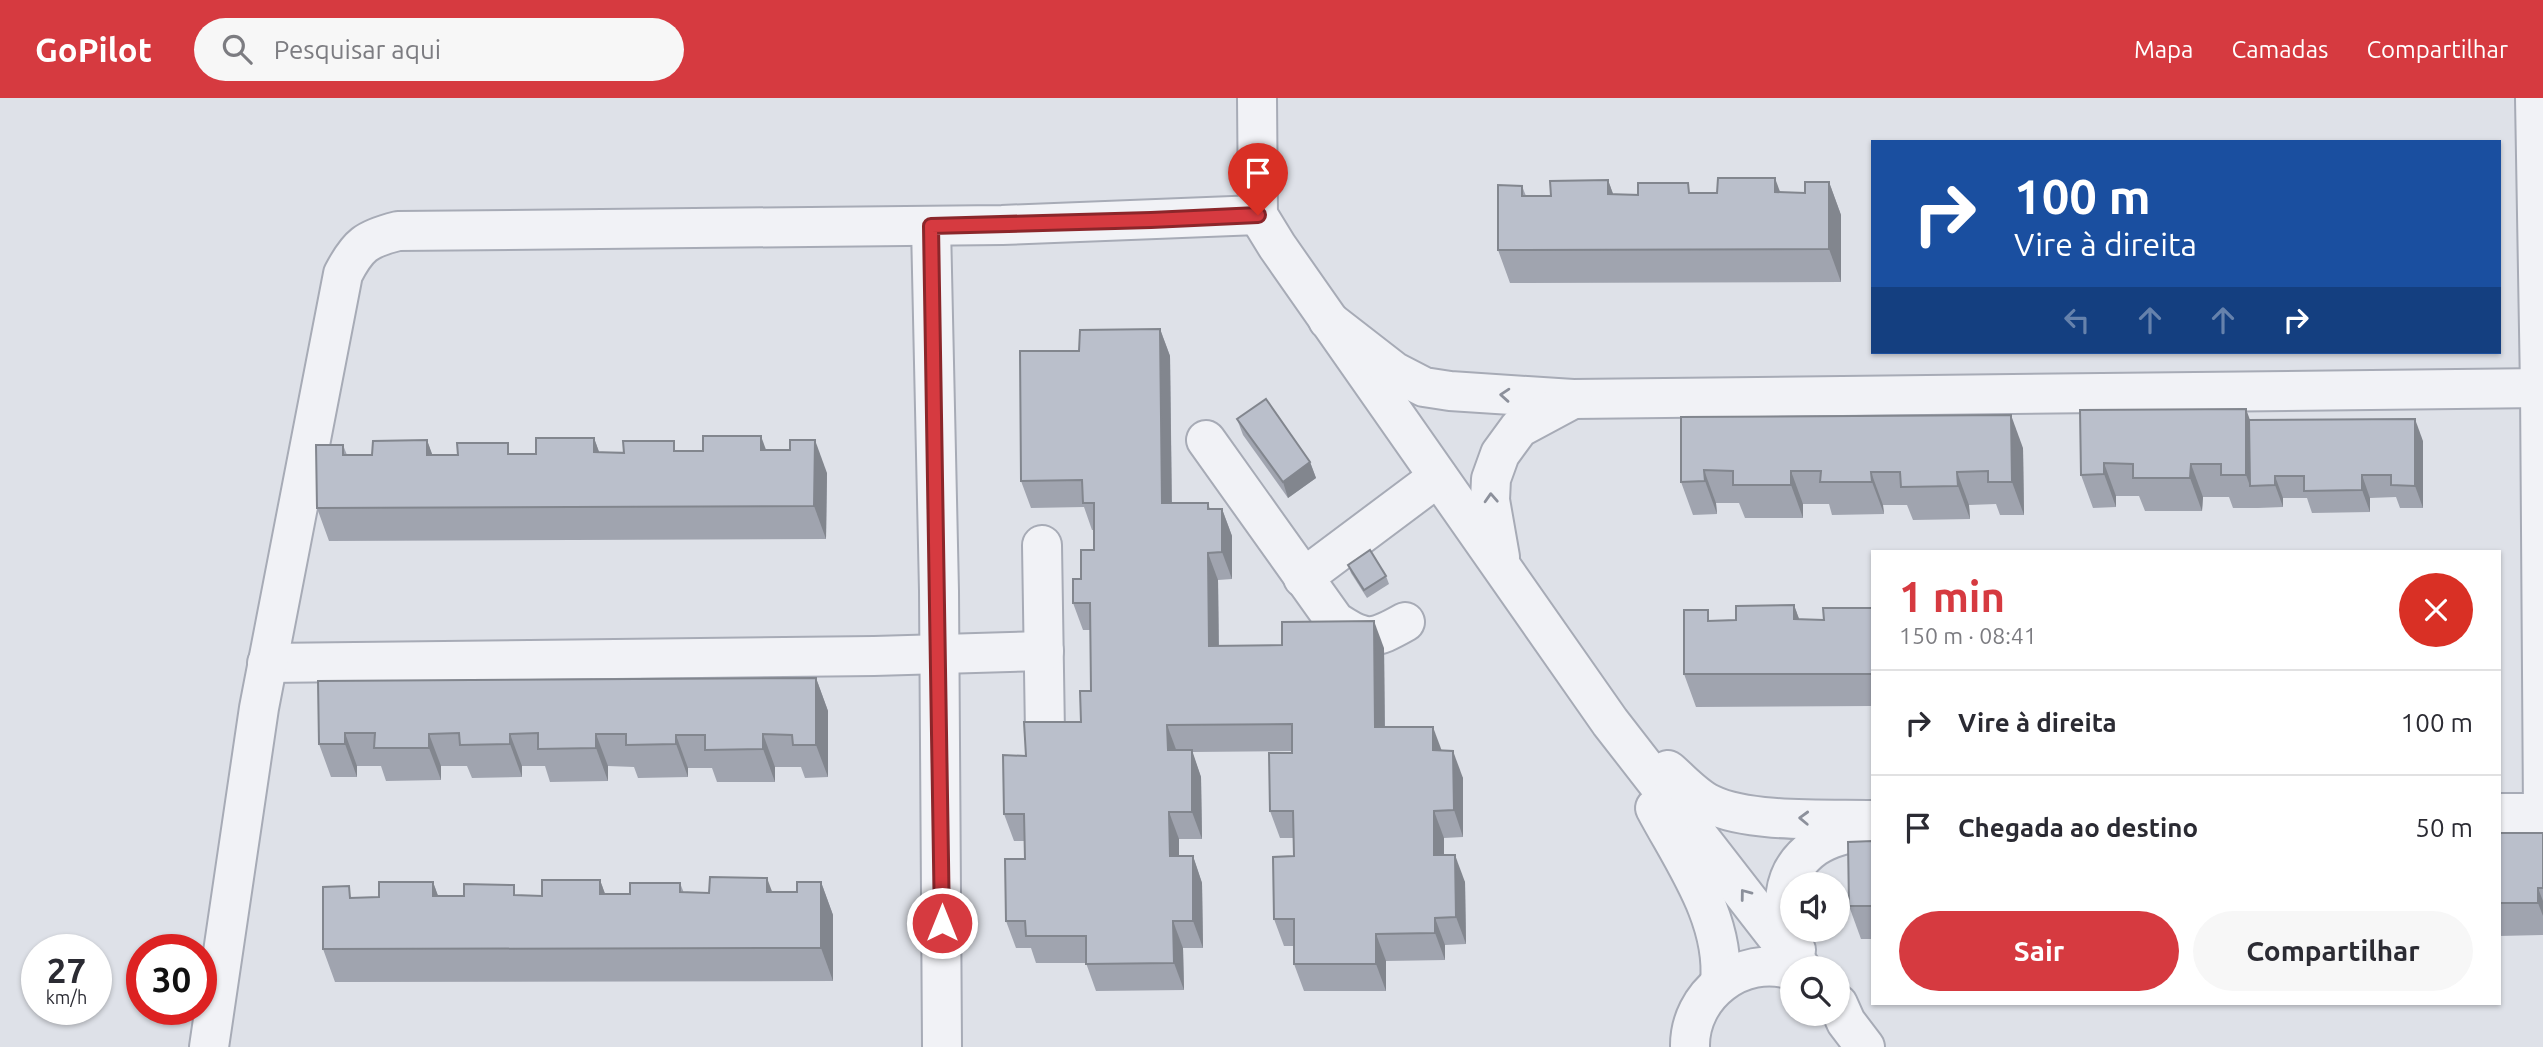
<!DOCTYPE html>
<html lang="pt">
<meta charset="utf-8">
<style>
body{margin:0;font-family:Ubuntu,sans-serif;background:#f7f7f7;color:#2b2b33;height:100vh;display:flex;flex-direction:column;font-size:26px;white-space:nowrap}
*{box-sizing:border-box;margin:0}
p{font-size:23px;color:#7c7c81}
.icon{flex:none;width:38px;height:38px;fill:none;stroke:currentColor;stroke-width:2;stroke-linecap:round;stroke-linejoin:round}
.map{position:relative;flex:1;overflow:hidden}
.side{position:absolute;left:1871px;top:452px;width:630px;height:455px;display:flex;flex-direction:column;background:#fff;border-radius:0px;box-shadow:0 2px 5px #0004}
.side>*{flex:none}
.hud{position:absolute;left:1871px;top:42px;width:630px;height:214px;border-radius:0px;box-shadow:0 2px 5px #0004;background:#1a4fa0;color:#fff;overflow:hidden}
.buttons{position:absolute;left:1780px;top:774px;display:grid;gap:14px}
.buttons a{display:grid;place-items:center;width:70px;height:70px;border-radius:50%;background:#fff;box-shadow:0 2px 5px #0004;font-size:35px}
.speed{position:absolute;left:21px;top:836px;display:flex;gap:14px;font-size:35px;font-weight:700;text-align:center}
.speed>*{display:grid;place-content:center;width:91px;height:91px;border-radius:50%;background:#fff;box-shadow:0 2px 5px #0004;line-height:1}
.speed small{font-size:18px;font-weight:400}
.speed .limit{border:10px solid #d22;background:#fff;color:#111}
.pin{position:absolute;display:grid;place-items:center;width:60px;height:60px;color:#fff;margin:-72px -30px;border-radius:50% 50% 50% 0;rotate:-45deg;box-shadow:0 0 7px #0007}
.pin .icon{rotate:45deg}
.me{position:absolute;width:77px;margin:-38px;rotate:0deg;stroke-linejoin:round;filter:drop-shadow(0 0 5px #0008)}
.turn{display:flex;align-items:center;gap:24px;height:147px;padding:0 28px;font-size:32px}
.turn .icon{width:91px;height:91px;stroke-width:2.5}
.turn b{display:block;font-size:49px;line-height:60px}
.lanes{display:flex;align-items:center;height:66px;padding:0 28px;background:#0003;justify-content:center;gap:35px;direction:ltr}
.lanes .off{opacity:.35}
.round{display:grid;place-items:center;flex:none;width:74px;height:74px;border-radius:37px;background:#f7f7f7}
.summary{display:flex;align-items:center;justify-content:space-between;height:119px;padding:0 28px}
h1{font-size:42px;font-weight:700;line-height:52px;color:#d63a40}
.cta{display:flex;gap:14px;margin-top:auto;padding:14px 28px}
.cta a{flex:1;height:80px;border-radius:42px;background:#d63a40;color:#fff;font-size:28px;font-weight:700;line-height:80px;text-align:center}
.cta a+a{background:#f7f7f7;color:#2b2b33}
ul{padding:0;list-style:none}
li{display:flex;align-items:center;gap:21px;height:105px;padding:0 28px;border-top:2px solid #e1e1e2}
li div{flex:1}
li b{display:block;font-size:26px}
li em{font-style:normal}
header{display:flex;align-items:center;gap:42px;box-sizing:border-box;height:98px;padding:0 35px;background:#d63a40;color:#fff}
header strong{font-size:33px}
nav{display:flex;gap:38px;margin-inline-start:auto;font-size:24px}
.search{width:490px;height:63px;background:#f7f7f7;display:flex;align-items:center;gap:18px;box-sizing:border-box;padding:0 24px;border-radius:38px;color:#7c7c81;font-size:26px}
.map>svg:first-child{display:block}
.lines{fill:none;stroke-linecap:round;stroke-linejoin:round}
.minor-casing{stroke:#a7abb6;stroke-width:42}
.minor{stroke:#f1f2f6;stroke-width:38}
.wall{fill:#a0a4af}
.shaded-wall{fill:#82868e}
.building{fill:#babfcb;stroke:#82868e;stroke-width:2}
.oneway{stroke:#8c909b}
.route-casing{stroke:#8b262a;stroke-width:18}
.route{stroke:#d63a40;stroke-width:12}
</style>
<header>
<strong>GoPilot</strong>
<div class="search"><svg class="icon" aria-label="search" viewBox="0 0 24 24"><circle cx="10" cy="10" r="6"/><path d="M15 15l6 6"/></svg>Pesquisar aqui</div>
<nav><a>Mapa</a><a>Camadas</a><a>Compartilhar</a></nav>
</header>
<div class="map">
<svg width="2543" height="949" viewBox="0 0 2543 949">
<rect width="100%" height="100%" fill="#dee1e8"/>
<g class="lines">
<defs>
<g id="minor">
<polyline points="1257,0 1258,117 1277,148 1610,624 1801,870"/>
<polyline points="931,128 939,493 942,949"/>
<polyline points="1328,222 1395,274 1424,289 1450,293 1573,301 2543,290"/>
<path d="M1206 342 1335 523C1366 544 1373 542 1405 524"/>
<polyline points="1042,447 1045,636"/>
<polyline points="1500,459 1490,402 1491,381 1500,356 1519,330 1573,301"/>
<polyline points="1303,480 1438,379"/>
<polyline points="267,565 874,558 1044,553"/>
<path d="M1668 672C1681 683 1695 699 1710 706 1748 725 1829 721 1872 722"/>
<path d="M1655 710C1683 763 1726 821 1720 885"/>
<polyline points="2499,715 2543,715 2540,290 2535,0"/>
<path d="M1796 852C1779 815 1779 774 1815 749 1830 739 1850 735 1867 731"/>
<polyline points="1838,906 1846,924 1865,949"/>
<path d="M209 949 259 610 343 176C358 147 366 141 398 133L1002 127 1258 117"/>
<path d="M1690 949C1689 897 1741 856 1792 872"/>
</g>
</defs>
<!-- minor casing -->
<use href="#minor" class="minor-casing"/>
<!-- minor -->
<use href="#minor" class="minor"/>
</g>
<!-- wall -->
<g class="wall">
<polygon points="1608,82 1613,96 1805,95 1829,84 1841,117 1841,184 1510,185 1498,152 1522,88 1526,98 1551,98"/>
<polygon points="1160,231 1170,258 1172,405 1208,405 1210,411 1222,411 1232,438 1232,481 1218,482 1219,548 1384,550 1385,629 1441,653 1463,680 1463,739 1444,740 1444,757 1465,784 1466,846 1445,847 1445,862 1386,863 1386,893 1304,893 1294,866 1294,848 1284,848 1274,821 1294,758 1293,740 1280,740 1270,713 1292,653 1192,654 1201,679 1202,741 1179,741 1179,758 1193,758 1202,785 1203,850 1183,850 1184,892 1096,893 1086,865 1036,865 1031,850 1016,850 1006,823 1025,761 1025,743 1014,743 1004,716 1026,658 1081,624 1091,593 1091,532 1083,532 1073,505 1081,481 1094,452 1094,432 1092,432 1084,409 1031,410 1021,383 1079,253"/>
<polygon points="2246,311 2249,322 2423,343 2423,410 2400,410 2396,399 2370,400 2370,414 2312,415 2307,400 2283,400 2283,409 2258,410 2233,410 2229,399 2203,399 2202,413 2145,413 2139,398 2116,398 2116,409 2093,410 2081,377 2080,312"/>
<polygon points="1681,319 2023,350 2024,417 2000,417 1996,406 1969,407 1970,421 1913,422 1907,407 1883,407 1884,416 1832,417 1829,406 1803,406 1803,420 1745,420 1739,405 1716,405 1717,416 1693,417 1681,384"/>
<polygon points="1237,321 1310,364 1316,380 1288,400 1243,337"/>
<polygon points="594,340 599,354 766,352 827,375 826,441 329,443 317,410 343,347 347,357 372,357 427,342 432,357 536,356"/>
<polygon points="1348,467 1386,478 1389,486 1367,500 1351,475"/>
<polygon points="1794,507 1799,521 1824,522 1872,510 1872,608 1696,609 1684,576 1711,523 1736,522"/>
<polygon points="816,580 828,613 828,679 805,680 801,669 775,669 775,684 717,684 712,670 688,670 688,679 638,680 634,669 608,668 608,683 550,684 545,668 522,668 522,679 472,680 467,668 441,668 441,682 386,683 381,668 357,668 357,679 331,679 319,646 318,583"/>
<polygon points="2499,735 2543,735 2543,837 2499,838"/>
<polygon points="1872,743 1872,841 1861,841 1849,808"/>
<polygon points="600,782 605,796 630,796 680,785 684,795 797,794 821,784 833,817 833,883 335,884 323,851 353,799 379,799 433,784 438,798 542,798"/>
</g>
<!-- shaded-wall -->
<g class="shaded-wall">
<polygon points="1775,80 1787,113 1775,94"/>
<polygon points="1608,82 1620,115 1608,96"/>
<polygon points="1829,84 1841,117 1841,184 1829,151"/>
<polygon points="1160,231 1170,258 1172,432 1162,405"/>
<polygon points="2246,311 2258,344 2250,388 2246,377"/>
<polygon points="2011,317 2023,350 2024,417 2012,384"/>
<polygon points="2415,321 2423,343 2423,410 2415,388"/>
<polygon points="761,338 773,371 761,352"/>
<polygon points="594,340 606,373 594,354"/>
<polygon points="427,342 439,375 427,357"/>
<polygon points="815,342 827,375 826,441 814,408"/>
<polygon points="1310,364 1316,380 1288,400 1283,384"/>
<polygon points="2104,365 2116,398 2116,409 2104,376"/>
<polygon points="2191,366 2203,399 2202,413 2190,380"/>
<polygon points="1704,372 1716,405 1717,416 1705,383"/>
<polygon points="1791,373 1803,406 1803,420 1791,387"/>
<polygon points="1871,374 1883,407 1884,416 1872,384"/>
<polygon points="1957,374 1969,407 1970,421 1958,388"/>
<polygon points="2362,377 2370,400 2370,414 2362,392"/>
<polygon points="2275,378 2283,400 2283,409 2275,387"/>
<polygon points="1222,411 1232,438 1232,481 1222,454"/>
<polygon points="1208,455 1218,482 1219,575 1209,548"/>
<polygon points="1794,507 1806,540 1794,521"/>
<polygon points="1374,523 1384,550 1385,656 1375,629"/>
<polygon points="816,580 828,613 828,679 816,647"/>
<polygon points="1167,627 1177,654 1168,652"/>
<polygon points="1433,629 1443,656 1433,652"/>
<polygon points="345,635 357,668 357,679 345,646"/>
<polygon points="429,636 441,668 441,682 429,650"/>
<polygon points="510,636 522,668 522,679 510,646"/>
<polygon points="596,636 608,668 608,683 596,650"/>
<polygon points="763,636 775,669 775,684 763,651"/>
<polygon points="676,637 688,670 688,679 676,646"/>
<polygon points="1192,652 1201,679 1202,741 1192,714"/>
<polygon points="1453,653 1463,680 1463,739 1454,712"/>
<polygon points="1434,713 1444,740 1444,784 1434,757"/>
<polygon points="1169,714 1179,741 1179,785 1170,758"/>
<polygon points="1455,757 1465,784 1466,846 1456,819"/>
<polygon points="1193,758 1202,785 1203,850 1193,823"/>
<polygon points="767,780 779,812 767,794"/>
<polygon points="600,782 612,815 600,796"/>
<polygon points="433,784 445,817 433,798"/>
<polygon points="821,784 833,817 833,883 821,850"/>
<polygon points="2538,790 2543,803 2543,818 2538,805"/>
<polygon points="1435,820 1445,847 1445,862 1435,835"/>
<polygon points="1173,823 1183,850 1184,892 1174,865"/>
<polygon points="1376,836 1386,863 1386,893 1376,866"/>
</g>
<!-- building -->
<g class="building">
<polygon points="1718,80 1775,80 1775,94 1805,95 1805,84 1829,84 1829,151 1498,152 1498,87 1522,88 1522,98 1551,98 1550,83 1608,82 1608,96 1638,97 1638,85 1688,85 1689,95 1717,95"/>
<polygon points="1160,231 1162,405 1208,405 1208,411 1222,411 1222,454 1208,455 1209,548 1282,547 1282,524 1374,523 1375,629 1433,629 1433,652 1453,653 1454,712 1434,713 1434,757 1455,757 1456,819 1435,820 1435,835 1376,836 1376,866 1294,866 1294,821 1274,821 1273,759 1294,758 1293,713 1270,713 1269,655 1292,655 1292,626 1167,627 1168,652 1192,652 1192,714 1169,714 1170,758 1193,758 1193,823 1173,823 1174,865 1086,866 1086,838 1026,838 1025,823 1006,823 1005,761 1025,761 1024,716 1004,716 1003,657 1026,658 1024,624 1081,624 1080,593 1091,593 1090,505 1073,505 1073,481 1081,481 1081,452 1094,452 1094,405 1083,405 1082,382 1021,383 1020,253 1079,253 1080,232"/>
<polygon points="1266,301 1310,364 1283,384 1237,321"/>
<polygon points="2246,311 2246,377 2221,377 2221,366 2191,366 2190,380 2133,380 2133,366 2104,365 2104,376 2081,377 2080,312"/>
<polygon points="2011,317 2012,384 1988,384 1988,373 1957,374 1958,388 1901,389 1900,374 1871,374 1872,384 1820,384 1821,373 1791,373 1791,387 1733,387 1733,373 1704,372 1705,383 1681,384 1681,319"/>
<polygon points="2415,321 2415,388 2391,387 2391,377 2362,377 2362,392 2304,393 2304,378 2275,378 2275,387 2250,388 2249,322"/>
<polygon points="703,338 761,338 761,352 790,352 790,342 815,342 814,408 317,410 316,347 343,347 343,357 372,357 373,343 427,342 427,357 458,357 457,345 508,345 508,356 536,356 536,340 594,340 594,354 624,355 623,343 674,343 674,353 703,353"/>
<polygon points="1370,452 1386,478 1364,492 1348,467"/>
<polygon points="1794,507 1794,521 1824,522 1823,510 1872,510 1872,576 1684,576 1684,512 1708,512 1708,523 1736,522 1736,508"/>
<polygon points="816,580 816,647 793,647 792,637 763,636 763,651 705,652 705,637 676,637 676,646 626,647 626,636 596,636 596,650 538,651 538,635 510,636 510,646 460,647 459,635 429,636 429,650 374,650 375,635 345,635 345,646 319,646 318,583"/>
<polygon points="2499,735 2543,735 2543,790 2538,790 2538,805 2499,805"/>
<polygon points="1872,743 1872,808 1849,808 1848,744"/>
<polygon points="710,779 767,780 767,794 797,794 797,784 821,784 821,850 323,851 323,789 349,788 350,800 379,799 379,784 433,784 433,798 464,798 464,786 514,787 514,797 542,798 542,782 600,782 600,796 630,796 630,785 680,785 680,794 709,795"/>
</g>
<!-- one-way arrows -->
<defs><path id="oneway-chevron" d="M-2-3.5L2.5 0L-2 3.5" fill="none" stroke-width="1.6" stroke-linecap="round" stroke-linejoin="round" transform="scale(1.75)"/></defs>
<g class="oneway">
<use href="#oneway-chevron" transform="translate(1505 297) rotate(-176)"/>
<use href="#oneway-chevron" transform="translate(1491 400) rotate(-93)"/>
<use href="#oneway-chevron" transform="translate(1804 720) rotate(-178)"/>
<use href="#oneway-chevron" transform="translate(1745 796) rotate(-127)"/>
</g>
<g class="lines">
<defs>
<polyline id="route" points="942,825 931,128 1151,122 1258,117"/>
</defs>
<!-- route casing -->
<use href="#route" class="route-casing"/>
<!-- route -->
<use href="#route" class="route"/>
</g>
</svg>
<div class="buttons">
<a><svg class="icon" aria-label="sound" viewBox="0 0 24 24"><path d="M4 9h4l5-4v14l-5-4H4zM17 9q2 3 0 6"/></svg></a>
<a><svg class="icon" aria-label="search" viewBox="0 0 24 24"><circle cx="10" cy="10" r="6"/><path d="M15 15l6 6"/></svg></a>
</div>
<div class="speed"><div>27<small>km/h</small></div><div class="limit">30</div></div>
<div class="pin" style="left:1258px;top:117px;background:#d93025"><svg class="icon" aria-label="arrive" viewBox="0 0 24 24"><path d="M6 21V4h12l-3 4 3 4H6"/></svg></div>
<svg class="me" style="left:942px;top:825px" viewBox="-20 -20 40 40"><circle r="17" fill="#d63a40" stroke="#fff" stroke-width="3"/><path d="M0-11L8 9 0 5-8 9z" fill="#fff"/></svg>
<div class="hud">
<div class="turn"><svg class="icon" aria-label="right" viewBox="0 0 24 24"><path d="M7 20v-9h11M14 6l5 5-5 5"/></svg><div><b>100 m</b>Vire à direita</div></div>
<div class="lanes"><svg class="icon off" aria-label="left" viewBox="0 0 24 24"><path d="M17 20v-9H6M10 6l-5 5 5 5"/></svg><svg class="icon off" aria-label="ahead" viewBox="0 0 24 24"><path d="M12 20V5M6 11l6-6 6 6"/></svg><svg class="icon off" aria-label="ahead" viewBox="0 0 24 24"><path d="M12 20V5M6 11l6-6 6 6"/></svg><svg class="icon" aria-label="right" viewBox="0 0 24 24"><path d="M7 20v-9h11M14 6l5 5-5 5"/></svg></div>
</div>
<section class="side">
<div class="summary"><div><h1>1 min</h1><p>150 m · 08:41</p></div><a class="round" style="background:#d93025;color:#fff"><svg class="icon" aria-label="close" viewBox="0 0 24 24"><path d="M6 6l12 12M18 6L6 18"/></svg></a></div>
<ul>
<li><svg class="icon" aria-label="right" viewBox="0 0 24 24"><path d="M7 20v-9h11M14 6l5 5-5 5"/></svg><div><b>Vire à direita</b></div><em>100 m</em></li>
<li><svg class="icon" aria-label="arrive" viewBox="0 0 24 24"><path d="M6 21V4h12l-3 4 3 4H6"/></svg><div><b>Chegada ao destino</b></div><em>50 m</em></li>
</ul>
<div class="cta"><a>Sair</a><a>Compartilhar</a></div>
</section>
</div>
